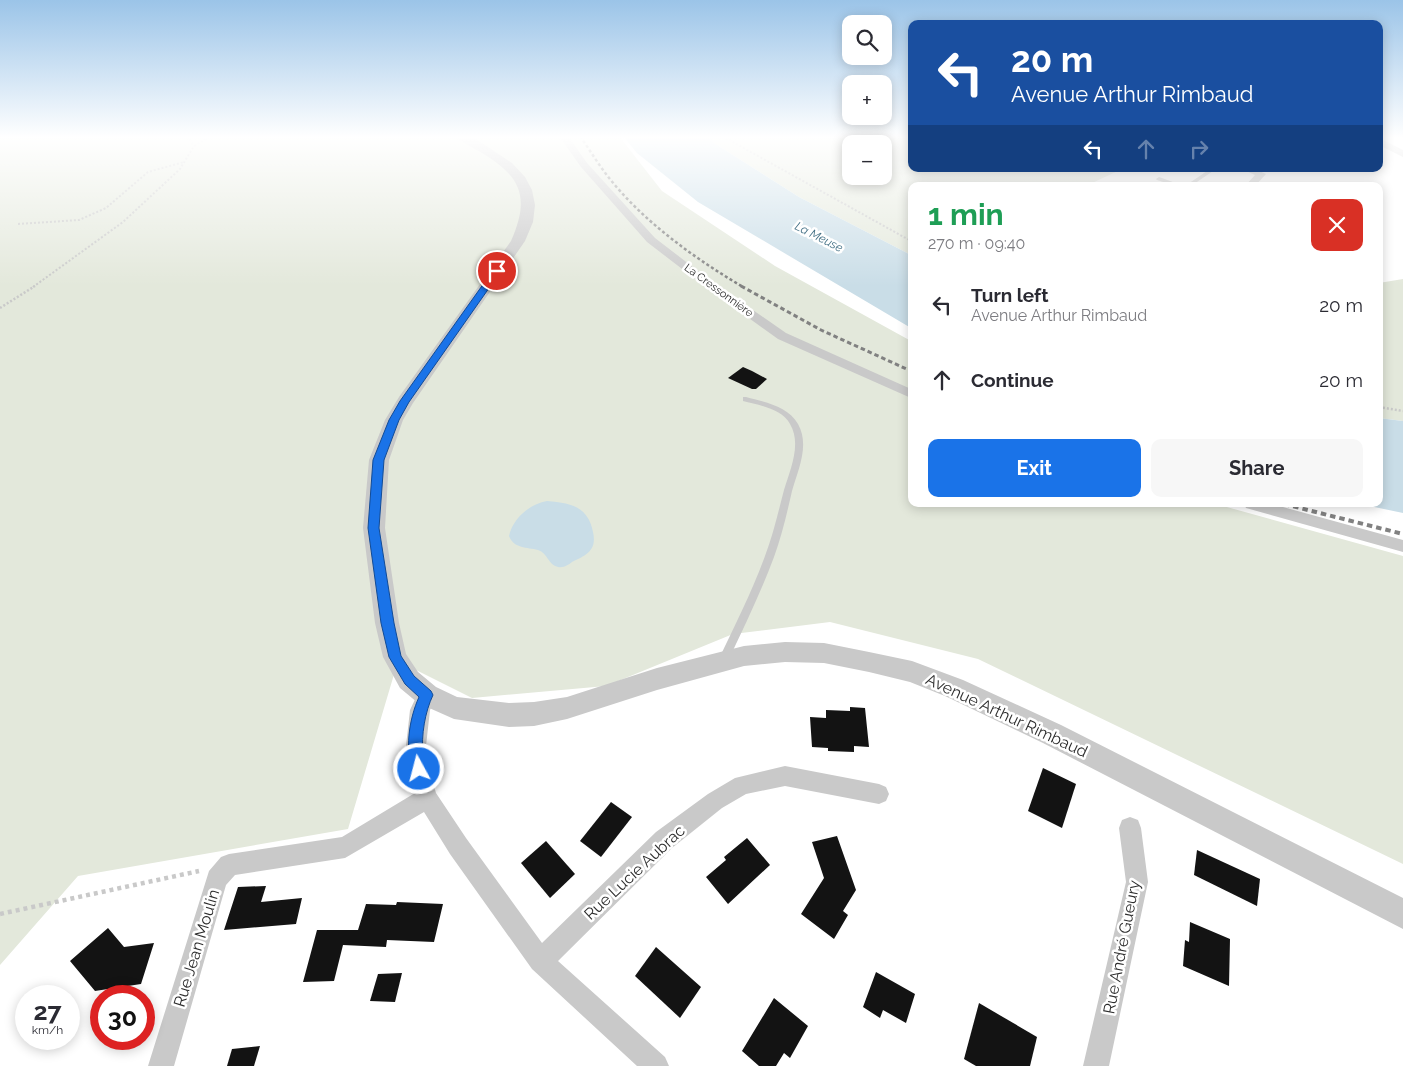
<!DOCTYPE html>
<meta charset="utf-8">
<style>
body{margin:0;font-family:Raleway,sans-serif;background:#f7f7f7;color:#2b2b33;height:100vh;display:flex;flex-direction:column;font-size:19px;white-space:nowrap}
*{box-sizing:border-box;margin:0}
p{font-size:16px;color:#7c7c81}
.icon{flex:none;width:28px;height:28px;fill:none;stroke:currentColor;stroke-width:2;stroke-linecap:round;stroke-linejoin:round}
.map{position:relative;flex:1;overflow:hidden}
.side{position:absolute;left:908px;top:182px;width:475px;height:325px;display:flex;flex-direction:column;background:#fff;border-radius:10px;box-shadow:0 2px 12px #0003}
.side>*{flex:none}
.banner{position:absolute;left:908px;top:20px;width:475px;height:152px;border-radius:10px;box-shadow:0 2px 12px #0003;background:#1a4fa0;color:#fff;overflow:hidden}
.buttons{position:absolute;left:842px;top:15px;display:grid;gap:10px}
.buttons a{display:grid;place-items:center;width:50px;height:50px;border-radius:10px;background:#fff;box-shadow:0 2px 12px #0003;font-size:25px}
.speed{position:absolute;left:15px;top:985px;display:flex;gap:10px;font-size:25px;font-weight:700;text-align:center}
.speed>*{display:grid;place-content:center;width:65px;height:65px;border-radius:50%;background:#fff;box-shadow:0 2px 12px #0003;line-height:1}
.speed small{font-size:12px;font-weight:400}
.speed .limit{border:8px solid #d22;background:#fff;color:#111}
.pin{position:absolute;display:grid;place-items:center;width:42px;height:42px;color:#fff;margin:-21px;border:2px solid #fff;border-radius:50%;box-shadow:0 1px 5px #0007}
.me{position:absolute;width:55px;margin:-28px;rotate:353deg;stroke-linejoin:round;filter:drop-shadow(0 0 4px #0008)}
.turn{display:flex;align-items:center;gap:18px;height:105px;padding:0 20px;font-size:22px}
.turn .icon{width:65px;height:65px;stroke-width:2.5}
.turn b{display:block;font-size:35px;line-height:42px}
.lanes{display:flex;align-items:center;height:48px;padding:0 20px;background:#0003;justify-content:center;gap:25px;direction:ltr}
.lanes .off{opacity:.35}
.round{display:grid;place-items:center;flex:none;width:52px;height:52px;border-radius:10px;background:#f7f7f7}
.headline{display:flex;align-items:center;justify-content:space-between;height:85px;padding:0 20px}
h1{font-size:30px;font-weight:700;line-height:38px;color:#1e9e55}
.button{display:flex;gap:10px;margin-top:auto;padding:10px 20px}
.button a{flex:1;height:58px;border-radius:10px;background:#1a73e8;color:#fff;font-size:20px;font-weight:700;line-height:58px;text-align:center}
.button a+a{background:#f7f7f7;color:#2b2b33}
ul{padding:0;list-style:none}
li{display:flex;align-items:center;gap:15px;height:75px;padding:0 20px}
li div{flex:1}
li b{display:block;font-size:19px}
li em{font-style:normal}
.map>svg:first-child{display:block}
.green{fill:#e3e8db;fill-rule:evenodd}
.water{fill:#c9dde7}
.building{fill:#131313}
.lines{fill:none;stroke-linecap:round;stroke-linejoin:round}
.path-far2{stroke:#c9c9c9;stroke-width:2;stroke-dasharray:2 2;stroke-linecap:butt}
.path-far1{stroke:#c9c9c9;stroke-width:2.5;stroke-dasharray:2 2;stroke-linecap:butt}
.path{stroke:#c9c9c9;stroke-width:4.5;stroke-dasharray:4 4;stroke-linecap:butt}
.service{fill:#c9c9c9;fill-rule:evenodd}
.minor{fill:#c9c9c9;fill-rule:evenodd}
.tertiary{fill:#c9c9c9;fill-rule:evenodd}
.rail-far2{stroke:#818181;stroke-width:2.5;stroke-dasharray:3 2.5;stroke-linecap:butt}
.rail-far1{stroke:#818181;stroke-width:3;stroke-dasharray:4.5 3;stroke-linecap:butt}
.rail{stroke:#818181;stroke-width:4;stroke-dasharray:5.5 4;stroke-linecap:butt}
.route{fill:#1a73e8;stroke:#114b97}
.labels{text-anchor:middle;stroke-width:5;stroke-linejoin:round;paint-order:stroke}
.far-street-label{font-size:11px;fill:#2c2c2c;stroke:#fff}
.far-water-label{font-size:12px;font-style:italic;fill:#437085;stroke:#fff}
.near-street-label{font-size:16px;fill:#2c2c2c;stroke:#fff}
</style>
<div class="map">
<svg width="1403" height="1066" viewBox="0 0 1403 1066">
<rect width="100%" height="100%" fill="#fff"/>
<!-- green -->
<g class="green">
<polygon points="0,136 619,136 662,191 775,266 911,341 911,504 1216,504 1403,556 1403,864 978,659 830,622 733,634 606,686 472,698 398,661 348,829 78,876 0,965"/>
<path d="M708 136H911V169H1122L1090 184 1094 186H911V255L799 197 714 143ZM851 144H884V176H851Z"/>
<polygon points="1403,279 1403,421 1379,418 1379,283"/>
</g>
<!-- water -->
<g class="water">
<polygon points="623,136 708,136 714,143 799,197 911,255 911,328 698,202 637,153"/>
<polygon points="1379,418 1403,421 1403,513 1360,504 1379,504"/>
<path d="M547 501C570 503 588 506 593 532 597 550 587 555 572 562 568 565 564 568 558 567 548 565 548 553 538 550 527 547 514 549 509 536 513 518 530 504 547 501Z"/>
</g>
<!-- building -->
<g class="building">
<polygon points="743,367 752,371 767,379 756,389 752,389 728,378"/>
<polygon points="850,707 865,708 869,747 854,746 854,752 828,751 828,748 812,747 810,717 826,718 826,710 850,711"/>
<polygon points="1043,768 1076,784 1062,828 1028,811"/>
<polygon points="611,802 632,817 601,857 580,841"/>
<polygon points="837,836 856,890 843,911 848,915 834,939 801,914 824,878 812,842"/>
<polygon points="747,838 770,865 728,904 706,877 726,860 724,857"/>
<polygon points="546,841 575,874 550,898 521,863"/>
<polygon points="1197,850 1260,879 1257,906 1194,875"/>
<polygon points="266,886 261,902 302,898 296,924 224,930 238,887"/>
<polygon points="397,902 443,904 434,942 387,940 386,947 343,945 334,981 303,982 317,930 358,930 366,904 396,905"/>
<polygon points="1190,922 1230,939 1229,986 1183,966 1185,940 1189,942"/>
<polygon points="108,928 124,947 154,943 141,984 95,991 70,961"/>
<polygon points="656,947 701,987 680,1018 635,976"/>
<polygon points="876,972 915,994 906,1023 883,1010 880,1018 863,1007"/>
<polygon points="402,973 395,1002 370,1001 378,974"/>
<polygon points="774,998 808,1026 790,1058 784,1053 776,1066 759,1066 742,1051"/>
<polygon points="979,1003 1037,1037 1030,1066 976,1066 964,1059"/>
<polygon points="260,1046 254,1066 227,1066 232,1049"/>
</g>
<g class="lines">
<!-- path-far2 -->
<g class="path-far2">
<polyline points="187,136 194,146"/>
<polyline points="722,136 911,241"/>
<polyline points="18,224 79,220 106,208 148,172 184,162"/>
<polyline points="33,287 123,222 180,169 194,146 211,136"/>
</g>
<!-- path-far1 -->
<g class="path-far1">
<polyline points="0,308 35,286"/>
<polyline points="1379,407 1403,411"/>
</g>
<!-- path -->
<polyline class="path" points="0,914 199,871"/>
<!-- service -->
<g class="service">
<polygon points="1210,169 1216,169 1191,186 1185,186"/>
<polygon points="1159,177 1181,185 1182,186 1175,186 1157,180 1156,179"/>
<path d="M743 397H746C764 402 788 406 798 424 810 445 798 470 792 491 787 513 782 535 774 557 761 592 744 627 728 661L727 664 723 665 719 664 718 661C734 627 752 592 765 556 773 535 778 513 784 490 790 470 802 444 790 424 782 409 759 405 743 401Z"/>
</g>
<!-- minor -->
<g class="minor">
<polygon points="559,136 568,136 587,163 655,238 711,281 786,333 911,389 911,398 778,339 703,285 647,242 581,167"/>
<polygon points="1379,138 1403,150 1403,157 1379,145"/>
<polygon points="1242,169 1255,169 1266,174 1255,186 1245,186 1255,175"/>
<polygon points="1244,504 1272,504 1403,540 1403,552 1246,508"/>
<polygon points="427,686 434,689 437,695 430,710 425,755 436,793 466,838 542,943 656,832 708,794 735,778 785,766 879,784 886,787 889,794 886,801 879,804 785,786 746,794 722,808 672,848 558,961 665,1057 669,1066 637,1066 532,969 450,854 424,812 345,858 235,875 226,885 174,1066 148,1066 209,871 221,857 229,854 342,837 415,793 405,755 410,710 420,689"/>
<polygon points="1130,817 1138,820 1141,828 1148,882 1109,1066 1083,1066 1126,882 1119,828 1122,820"/>
</g>
<!-- tertiary -->
<path class="tertiary" d="M455 136H471L482 143 512 163 525 177 532 190 535 205 533 222 525 241 413 403 403 420 389 460 385 528 399 623 406 654 418 672 436 687 457 697 509 703 534 702 567 697 657 668 744 646 785 642 824 643 869 652 912 661 963 680 1061 725 1403 898V929L1043 743 945 696 910 682 869 672 824 663 785 662 744 666 657 690 567 719 534 726 509 727 454 719 418 703 400 688 383 657 375 623 363 528 369 460 385 420 399 397 511 241C530 198 522 177 482 153 474 148 462 143 455 136Z"/>
<!-- rail-far2 -->
<path class="rail-far2" d="M580 136C589 149 597 162 606 174 641 220 694 258 743 287"/>
<!-- rail-far1 -->
<polyline class="rail-far1" points="741,286 821,330 911,371"/>
<!-- rail -->
<polyline class="rail" points="1284,504 1403,534"/>
</g>
<!-- sky -->
<linearGradient id="sky" x2="0" y2="1"><stop stop-color="#9bc4e8"/><stop offset="0.48" stop-color="#fff"/><stop offset="1" stop-color="#fff" stop-opacity="0"/></linearGradient>
<rect width="1403" height="286" fill="url(#sky)"/>
<!-- route -->
<path class="route" d="M494 269 501 271 409 402 399 420 384 460 379 528 394 623 401 656 414 676 431 691 433 695C425 712 421 735 423 755 423 762 428 767 424 774L419 776 414 774C404 751 409 719 419 697L405 684 389 657 381 623 368 528 373 460 389 420 400 401Z"/>
<g class="labels">
<!-- far-street labels -->
<g class="far-street-label">
<text transform="translate(719 290) rotate(36)" y="4">La Cressonnière</text>
</g>
<!-- far-water labels -->
<g class="far-water-label">
<text transform="translate(819 237) rotate(27)" y="4">La Meuse</text>
</g>
<!-- near-street labels -->
<g class="near-street-label">
<text transform="translate(1007 715) rotate(25)" y="6">Avenue Arthur Rimbaud</text>
<text transform="translate(634 872) rotate(-43)" y="6">Rue Lucie Aubrac</text>
<text transform="translate(1121 947) rotate(-79)" y="6">Rue André Gueury</text>
<text transform="translate(196 948) rotate(-73)" y="6">Rue Jean Moulin</text>
</g>
</g>
</svg>
<div class="buttons">
<a><svg class="icon" aria-label="search" viewBox="0 0 24 24"><circle cx="10" cy="10" r="6"/><path d="M15 15l6 6"/></svg></a>
<a>+</a>
<a>−</a>
</div>
<div class="speed"><div>27<small>km/h</small></div><div class="limit">30</div></div>
<div class="pin" style="left:497px;top:271px;background:#d93025"><svg class="icon" aria-label="arrive" viewBox="0 0 24 24"><path d="M6 21V4h12l-3 4 3 4H6"/></svg></div>
<svg class="me" style="left:419px;top:769px" viewBox="-20 -20 40 40"><circle r="17" fill="#1a73e8" stroke="#fff" stroke-width="3"/><path d="M0-11L8 9 0 5-8 9z" fill="#fff"/></svg>
<div class="banner">
<div class="turn"><svg class="icon" aria-label="left" viewBox="0 0 24 24"><path d="M17 20v-9H6M10 6l-5 5 5 5"/></svg><div><b>20 m</b>Avenue Arthur Rimbaud</div></div>
<div class="lanes"><svg class="icon" aria-label="left" viewBox="0 0 24 24"><path d="M17 20v-9H6M10 6l-5 5 5 5"/></svg><svg class="icon off" aria-label="ahead" viewBox="0 0 24 24"><path d="M12 20V5M6 11l6-6 6 6"/></svg><svg class="icon off" aria-label="right" viewBox="0 0 24 24"><path d="M7 20v-9h11M14 6l5 5-5 5"/></svg></div>
</div>
<section class="side">
<div class="headline"><div><h1>1 min</h1><p>270 m · 09:40</p></div><a class="round" style="background:#d93025;color:#fff"><svg class="icon" aria-label="close" viewBox="0 0 24 24"><path d="M6 6l12 12M18 6L6 18"/></svg></a></div>
<ul>
<li><svg class="icon" aria-label="left" viewBox="0 0 24 24"><path d="M17 20v-9H6M10 6l-5 5 5 5"/></svg><div><b>Turn left</b><p>Avenue Arthur Rimbaud</p></div><em>20 m</em></li>
<li><svg class="icon" aria-label="ahead" viewBox="0 0 24 24"><path d="M12 20V5M6 11l6-6 6 6"/></svg><div><b>Continue</b></div><em>20 m</em></li>
</ul>
<div class="button"><a>Exit</a><a>Share</a></div>
</section>
</div>
